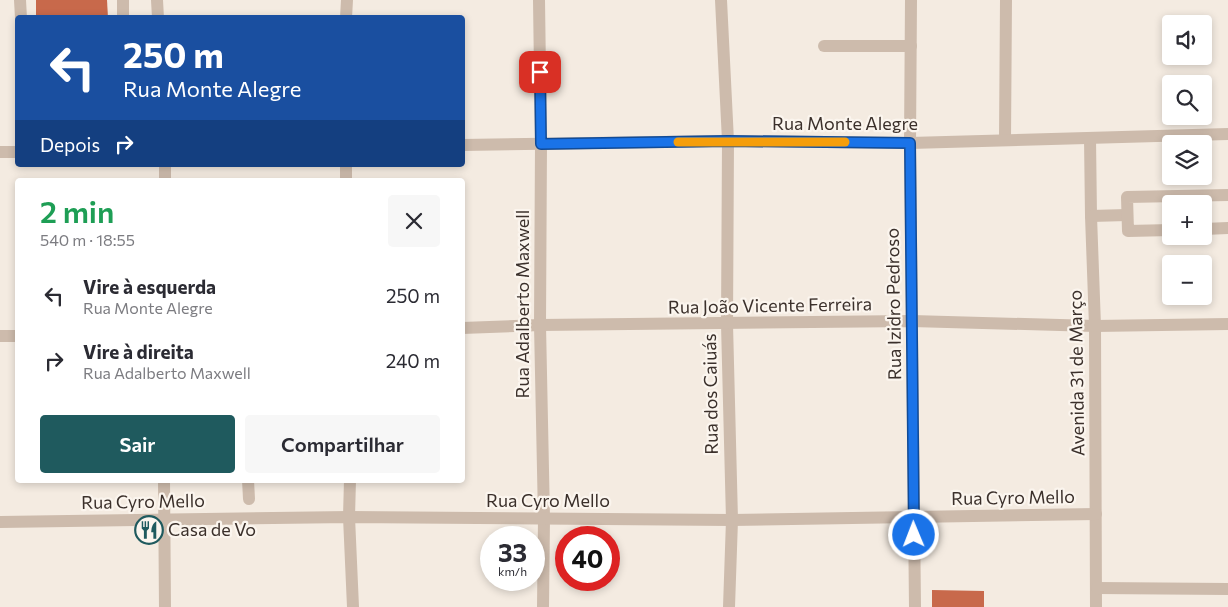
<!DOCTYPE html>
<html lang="pt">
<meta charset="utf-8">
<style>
body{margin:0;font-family:Commissioner,sans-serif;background:#f7f7f7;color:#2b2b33;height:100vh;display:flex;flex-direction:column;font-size:19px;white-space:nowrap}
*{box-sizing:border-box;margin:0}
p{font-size:16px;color:#7c7c81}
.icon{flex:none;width:28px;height:28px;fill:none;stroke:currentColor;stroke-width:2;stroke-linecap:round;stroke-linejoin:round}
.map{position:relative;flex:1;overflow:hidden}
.side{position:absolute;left:15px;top:178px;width:450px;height:305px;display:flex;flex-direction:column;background:#fff;border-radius:5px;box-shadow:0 2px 8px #0003}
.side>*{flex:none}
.banner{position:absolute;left:15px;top:15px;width:450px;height:152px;border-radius:5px;box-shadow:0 2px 8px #0003;background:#1a4fa0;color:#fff;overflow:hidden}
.controls{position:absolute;left:1162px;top:15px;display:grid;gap:10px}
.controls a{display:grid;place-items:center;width:50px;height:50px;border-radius:5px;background:#fff;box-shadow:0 2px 8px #0003;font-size:25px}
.speed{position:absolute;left:480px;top:526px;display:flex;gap:10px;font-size:25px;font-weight:700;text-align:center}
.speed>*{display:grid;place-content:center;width:65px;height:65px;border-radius:50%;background:#fff;box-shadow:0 2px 8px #0003;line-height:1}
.speed small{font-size:12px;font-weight:400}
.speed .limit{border:8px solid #d22;background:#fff;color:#111}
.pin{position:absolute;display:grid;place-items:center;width:42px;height:42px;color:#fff;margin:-21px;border-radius:10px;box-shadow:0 2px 8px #0006}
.me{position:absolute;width:55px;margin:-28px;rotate:359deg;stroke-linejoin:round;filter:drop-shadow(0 0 4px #0008)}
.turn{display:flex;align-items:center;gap:18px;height:105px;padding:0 25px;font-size:22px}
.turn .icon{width:65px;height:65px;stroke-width:2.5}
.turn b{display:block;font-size:35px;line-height:42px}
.then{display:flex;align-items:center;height:48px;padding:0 25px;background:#0003;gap:10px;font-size:19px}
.round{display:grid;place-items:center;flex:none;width:52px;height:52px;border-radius:5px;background:#f7f7f7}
.summary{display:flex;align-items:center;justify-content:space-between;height:85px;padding:0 25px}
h1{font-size:30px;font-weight:600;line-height:38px;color:#1e9e55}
.cta{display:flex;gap:10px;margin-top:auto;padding:10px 25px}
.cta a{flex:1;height:58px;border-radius:5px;background:#1f5a5e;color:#fff;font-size:20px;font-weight:600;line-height:58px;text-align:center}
.cta a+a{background:#f7f7f7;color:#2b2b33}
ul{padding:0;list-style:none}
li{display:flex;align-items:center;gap:15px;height:65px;padding:0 25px}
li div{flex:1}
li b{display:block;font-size:19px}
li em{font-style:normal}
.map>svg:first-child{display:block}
.building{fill:#c8694b}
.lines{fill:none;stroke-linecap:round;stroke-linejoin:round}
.minor{stroke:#cdbbac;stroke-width:12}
.route-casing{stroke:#114b97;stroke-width:12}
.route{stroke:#1a73e8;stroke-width:9}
.slow{stroke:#f59e0b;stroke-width:9}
.labels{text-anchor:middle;stroke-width:4.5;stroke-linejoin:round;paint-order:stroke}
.street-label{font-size:18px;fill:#3b302b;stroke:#fbf5ee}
.poi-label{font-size:18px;fill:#3b302b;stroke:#fbf5ee;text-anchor:start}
</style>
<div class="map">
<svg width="1228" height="607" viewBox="0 0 1228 607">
<rect width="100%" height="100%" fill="#f4ebe1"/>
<!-- building -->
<g class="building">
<polygon points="36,0 107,0 108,18 36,18"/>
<polygon points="932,590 984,591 984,607 932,607"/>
</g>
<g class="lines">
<!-- minor -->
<g class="minor">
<polyline points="20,0 21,18"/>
<polyline points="157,0 158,18"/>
<polyline points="539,0 541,144 540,325 544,518 543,607"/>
<polyline points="721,0 728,141 727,324 732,520 729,607"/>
<polyline points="911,0 910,143 915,607"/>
<polyline points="123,18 123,0"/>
<polyline points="346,18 347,0"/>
<polyline points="824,46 911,46"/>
<polyline points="1090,138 1091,216 1095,326 1096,607"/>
<polyline points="1005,140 1006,0"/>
<polyline points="462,145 728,141 910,143 1228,134"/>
<polyline points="0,152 18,152"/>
<polyline points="165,165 165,180"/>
<polyline points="346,165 346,180"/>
<polyline points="1091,216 1127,215"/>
<polyline points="1204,229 1228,228"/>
<polyline points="1171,230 1128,231 1127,197 1228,195"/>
<polyline points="462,328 540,325 912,321 1095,326 1228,324"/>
<polyline points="0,336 18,336"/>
<polyline points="164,480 165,607"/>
<polyline points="248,480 249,499"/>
<polyline points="350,480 349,517 353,607"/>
<polyline points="0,522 349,517 732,520 1096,514"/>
<polyline points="1097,588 1228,589"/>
</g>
</g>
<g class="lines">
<defs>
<polyline id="route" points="540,72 541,144 728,141 910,143 914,535"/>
</defs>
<!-- route casing -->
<use href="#route" class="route-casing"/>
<!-- route -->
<use href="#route" class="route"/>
<!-- slow -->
<polyline class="slow" points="678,142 845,142"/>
</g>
<!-- icons -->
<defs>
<symbol id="restaurant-ring" viewBox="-11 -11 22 22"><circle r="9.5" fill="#fbf5ee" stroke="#1f5a5e" stroke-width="1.5"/><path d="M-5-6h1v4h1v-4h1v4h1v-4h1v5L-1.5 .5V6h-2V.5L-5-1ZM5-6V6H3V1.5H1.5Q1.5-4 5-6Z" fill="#1f5a5e"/></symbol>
</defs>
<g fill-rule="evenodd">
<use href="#restaurant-ring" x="133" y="514" width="32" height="32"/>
</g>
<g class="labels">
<!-- street labels -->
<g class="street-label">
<text x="845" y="130">Rua Monte Alegre</text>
<text transform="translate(523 304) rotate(-90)" y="6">Rua Adalberto Maxwell</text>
<text transform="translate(894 304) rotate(-91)" y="6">Rua Izidro Pedroso</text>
<text transform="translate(770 306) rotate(-1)" y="6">Rua João Vicente Ferreira</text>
<text transform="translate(1077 373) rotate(-91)" y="6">Avenida 31 de Março</text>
<text transform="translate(711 394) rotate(-91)" y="6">Rua dos Caiuás</text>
<text transform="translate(1013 498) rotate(-1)" y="6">Rua Cyro Mello</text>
<text x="548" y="507">Rua Cyro Mello</text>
<text transform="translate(143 502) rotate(-1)" y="6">Rua Cyro Mello</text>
</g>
<!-- poi labels -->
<g class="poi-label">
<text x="168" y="536">Casa de Vo</text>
</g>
</g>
</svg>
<div class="controls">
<a><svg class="icon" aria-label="sound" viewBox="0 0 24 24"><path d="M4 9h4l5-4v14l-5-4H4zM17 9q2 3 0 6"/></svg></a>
<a><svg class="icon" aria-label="search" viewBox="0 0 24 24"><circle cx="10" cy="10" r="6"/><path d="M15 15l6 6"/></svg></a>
<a><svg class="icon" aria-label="layers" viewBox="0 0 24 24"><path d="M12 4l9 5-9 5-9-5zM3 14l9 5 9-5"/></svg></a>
<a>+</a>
<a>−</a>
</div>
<div class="speed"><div>33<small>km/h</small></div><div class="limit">40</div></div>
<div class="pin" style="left:540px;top:72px;background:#d93025"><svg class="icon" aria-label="arrive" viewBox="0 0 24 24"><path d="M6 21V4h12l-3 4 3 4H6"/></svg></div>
<svg class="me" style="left:914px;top:535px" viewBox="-20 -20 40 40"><circle r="17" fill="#1a73e8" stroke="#fff" stroke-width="3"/><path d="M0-11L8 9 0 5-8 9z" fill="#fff"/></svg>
<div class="banner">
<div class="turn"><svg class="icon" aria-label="left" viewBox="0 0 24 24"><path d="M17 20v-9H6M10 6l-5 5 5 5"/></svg><div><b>250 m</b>Rua Monte Alegre</div></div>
<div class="then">Depois<svg class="icon" aria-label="right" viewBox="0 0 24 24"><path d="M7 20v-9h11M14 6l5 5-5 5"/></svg></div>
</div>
<section class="side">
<div class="summary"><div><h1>2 min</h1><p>540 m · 18:55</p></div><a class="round"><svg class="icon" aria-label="close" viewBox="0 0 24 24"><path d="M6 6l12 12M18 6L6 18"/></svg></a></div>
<ul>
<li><svg class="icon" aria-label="left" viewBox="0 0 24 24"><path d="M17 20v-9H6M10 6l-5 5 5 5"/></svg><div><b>Vire à esquerda</b><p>Rua Monte Alegre</p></div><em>250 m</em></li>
<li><svg class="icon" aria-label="right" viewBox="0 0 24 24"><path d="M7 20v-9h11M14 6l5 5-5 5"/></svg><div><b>Vire à direita</b><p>Rua Adalberto Maxwell</p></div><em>240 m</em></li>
</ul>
<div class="cta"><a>Sair</a><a>Compartilhar</a></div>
</section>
</div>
